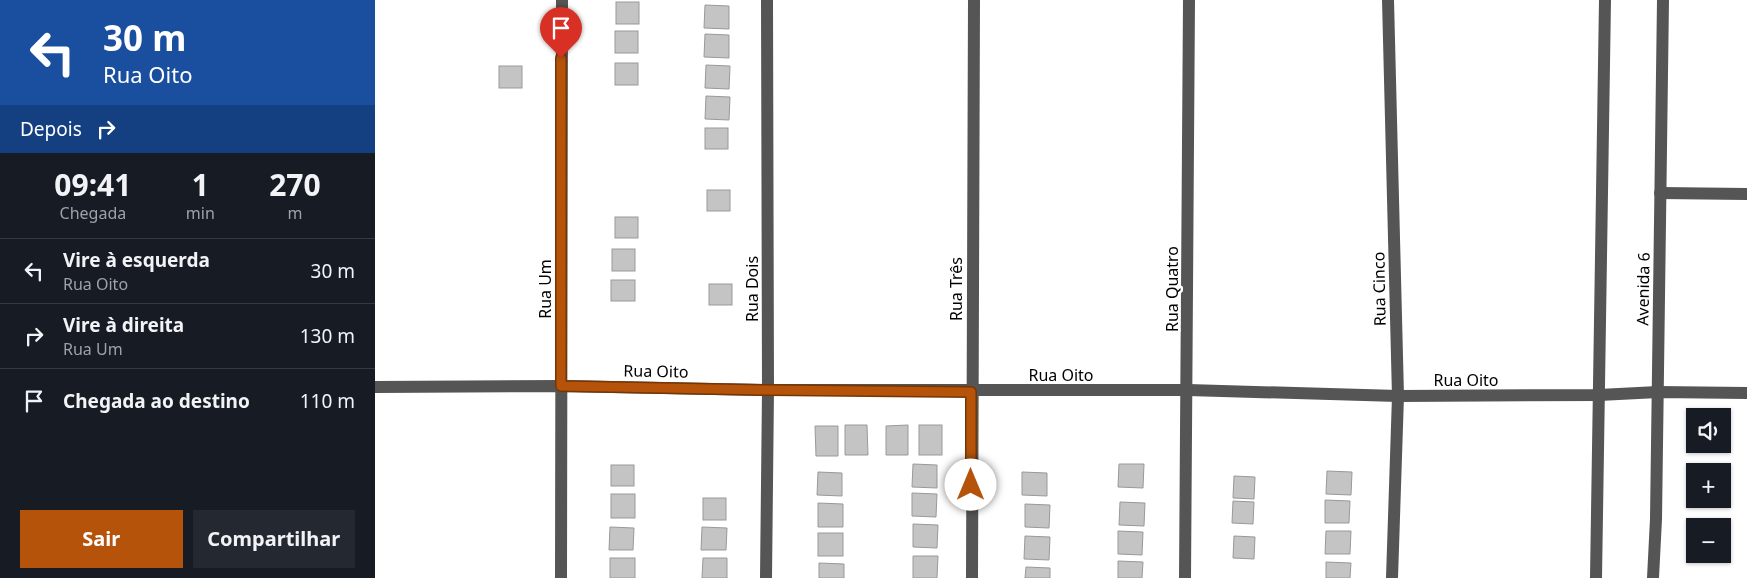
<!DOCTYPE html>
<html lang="pt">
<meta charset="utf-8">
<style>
body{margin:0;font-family:"Noto Sans",sans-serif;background:#242831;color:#f1f3f6;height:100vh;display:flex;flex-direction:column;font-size:19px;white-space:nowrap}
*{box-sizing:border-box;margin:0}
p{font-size:16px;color:#9ea1a6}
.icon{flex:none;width:28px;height:28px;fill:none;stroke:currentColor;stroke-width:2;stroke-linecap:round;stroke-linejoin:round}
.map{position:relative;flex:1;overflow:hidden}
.sheet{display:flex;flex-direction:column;background:#171b24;width:375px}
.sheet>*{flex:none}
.top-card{background:#1a4fa0;color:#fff;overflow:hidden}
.buttons{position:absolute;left:1311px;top:408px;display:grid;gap:10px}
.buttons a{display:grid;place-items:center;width:45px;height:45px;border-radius:0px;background:#171b24;box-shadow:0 1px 4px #0004;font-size:25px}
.pin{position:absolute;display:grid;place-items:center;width:42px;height:42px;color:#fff;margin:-51px -21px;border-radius:50% 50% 50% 0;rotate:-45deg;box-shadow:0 0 5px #0007}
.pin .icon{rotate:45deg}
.me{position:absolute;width:55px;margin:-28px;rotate:0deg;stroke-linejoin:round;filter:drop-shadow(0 0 4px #0008)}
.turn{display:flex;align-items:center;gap:18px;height:105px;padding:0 20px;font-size:22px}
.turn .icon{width:65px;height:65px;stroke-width:2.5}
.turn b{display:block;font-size:35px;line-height:42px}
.then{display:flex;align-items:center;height:48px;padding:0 20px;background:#0003;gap:10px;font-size:19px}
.eta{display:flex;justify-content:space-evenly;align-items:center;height:85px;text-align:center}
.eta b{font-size:30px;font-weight:700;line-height:35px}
.primary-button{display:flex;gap:10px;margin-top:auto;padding:10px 20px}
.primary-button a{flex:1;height:58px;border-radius:0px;background:#b45309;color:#fff;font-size:20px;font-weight:700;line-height:58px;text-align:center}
.primary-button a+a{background:#242831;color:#f1f3f6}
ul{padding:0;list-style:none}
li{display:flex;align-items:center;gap:15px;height:65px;padding:0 20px;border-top:1px solid #363941}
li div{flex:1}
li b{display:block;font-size:19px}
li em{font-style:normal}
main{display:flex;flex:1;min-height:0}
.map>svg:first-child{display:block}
.building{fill:#c4c4c4;stroke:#999}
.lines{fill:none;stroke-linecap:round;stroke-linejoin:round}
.minor{stroke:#555;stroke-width:12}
.route-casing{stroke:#753606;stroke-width:12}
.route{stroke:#b45309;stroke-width:9}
.labels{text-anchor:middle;stroke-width:5;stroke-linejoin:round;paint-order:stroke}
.street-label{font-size:16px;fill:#000;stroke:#fff}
</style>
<main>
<section class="sheet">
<div class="top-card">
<div class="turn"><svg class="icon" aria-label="left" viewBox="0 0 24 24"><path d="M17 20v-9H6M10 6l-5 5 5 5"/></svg><div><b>30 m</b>Rua Oito</div></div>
<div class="then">Depois<svg class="icon" aria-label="right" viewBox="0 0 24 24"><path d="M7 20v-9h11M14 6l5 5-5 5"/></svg></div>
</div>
<div class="eta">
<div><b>09:41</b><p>Chegada</p></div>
<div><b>1</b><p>min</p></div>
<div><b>270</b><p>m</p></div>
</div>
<ul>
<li><svg class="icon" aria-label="left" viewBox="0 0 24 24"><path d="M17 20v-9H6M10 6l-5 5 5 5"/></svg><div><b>Vire à esquerda</b><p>Rua Oito</p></div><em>30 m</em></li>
<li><svg class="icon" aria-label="right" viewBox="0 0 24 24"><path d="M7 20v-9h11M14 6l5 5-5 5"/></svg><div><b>Vire à direita</b><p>Rua Um</p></div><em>130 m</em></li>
<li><svg class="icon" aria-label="arrive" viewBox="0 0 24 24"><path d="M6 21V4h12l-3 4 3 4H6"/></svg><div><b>Chegada ao destino</b></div><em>110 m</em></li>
</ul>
<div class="primary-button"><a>Sair</a><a>Compartilhar</a></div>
</section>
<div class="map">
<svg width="1372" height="578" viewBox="0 0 1372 578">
<rect width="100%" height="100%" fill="#fff"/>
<!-- building -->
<g class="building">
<rect x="241" y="2" width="23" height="22"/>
<polygon points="330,5 354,6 354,29 329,28"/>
<rect x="240" y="31" width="23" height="22"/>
<polygon points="330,34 354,35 354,58 329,57"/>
<rect x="240" y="63" width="23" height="22"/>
<polygon points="331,65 355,66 354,89 330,88"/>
<rect x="124" y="66" width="23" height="22"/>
<polygon points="331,96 355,97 354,120 330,119"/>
<rect x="330" y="128" width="23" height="21"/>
<rect x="332" y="190" width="23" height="21"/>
<rect x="240" y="217" width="23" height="21"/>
<rect x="237" y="249" width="23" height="22"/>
<rect x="236" y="280" width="24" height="21"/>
<rect x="334" y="284" width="23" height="21"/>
<polygon points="470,425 492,425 493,455 470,455"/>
<polygon points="533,425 533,455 511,455 511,426"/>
<rect x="544" y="425" width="23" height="30"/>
<polygon points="440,426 463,426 463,456 441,456"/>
<polygon points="538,464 562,465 562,488 537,487"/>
<polygon points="744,464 769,464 768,488 743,487"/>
<rect x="236" y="465" width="23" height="21"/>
<polygon points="952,471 977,472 976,495 951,494"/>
<polygon points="443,472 467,473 467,496 442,495"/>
<polygon points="647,472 672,473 672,496 647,495"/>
<polygon points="859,476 880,477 879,499 858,498"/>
<polygon points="537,493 562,494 561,517 537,516"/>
<rect x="236" y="494" width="24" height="24"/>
<rect x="328" y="498" width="23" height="22"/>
<polygon points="950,500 975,501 974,523 950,523"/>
<polygon points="858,501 879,502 878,524 857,523"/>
<polygon points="745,502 770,503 769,526 744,525"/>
<polygon points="443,503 468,504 468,527 443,527"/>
<polygon points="650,504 675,505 674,528 650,527"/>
<polygon points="538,524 563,525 562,548 538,547"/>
<polygon points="235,527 259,528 258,550 234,550"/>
<polygon points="327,527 352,528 351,550 326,550"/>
<polygon points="743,531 768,532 767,555 743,554"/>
<polygon points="951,531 976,531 975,554 950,554"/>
<rect x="443" y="533" width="25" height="23"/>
<polygon points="650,536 675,537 674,560 649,559"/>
<polygon points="859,536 880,537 879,559 858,558"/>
<polygon points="538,556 563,556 562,578 538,578"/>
<rect x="235" y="558" width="25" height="20"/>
<polygon points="328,558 352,558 352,578 327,578"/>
<polygon points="743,561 768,562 767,578 743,578"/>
<polygon points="951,562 976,563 975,578 951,578"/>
<polygon points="444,563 469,564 469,578 444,578"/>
<polygon points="651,567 675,568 675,578 650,578"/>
</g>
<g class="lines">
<!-- minor -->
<g class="minor">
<polyline points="1013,0 1023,396 1017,578"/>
<polyline points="1285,193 1372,194"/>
<polyline points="0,387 186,386 393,390 813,390 1023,396 1224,395 1283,392 1372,393"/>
<polyline points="186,578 187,0"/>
<polyline points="391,578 393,390 392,0"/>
<polyline points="597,578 599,0"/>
<polyline points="810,578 814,0"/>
<polyline points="1221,578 1230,0"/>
<polyline points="1278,578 1281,519 1288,0"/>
</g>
</g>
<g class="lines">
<defs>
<polyline id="route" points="186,58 186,386 393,390 596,392 596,485"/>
</defs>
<!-- route casing -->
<use href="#route" class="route-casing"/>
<!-- route -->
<use href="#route" class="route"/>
</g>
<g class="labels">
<!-- street labels -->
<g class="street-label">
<text transform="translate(170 289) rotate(-90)" y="6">Rua Um</text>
<text transform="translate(377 289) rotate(-90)" y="6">Rua Dois</text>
<text transform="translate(581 289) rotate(-90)" y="6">Rua Três</text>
<text transform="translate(797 289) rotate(-90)" y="6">Rua Quatro</text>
<text transform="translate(1004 289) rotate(-91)" y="6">Rua Cinco</text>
<text transform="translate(1268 289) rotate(-89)" y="6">Avenida 6</text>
<text transform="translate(281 371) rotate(1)" y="6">Rua Oito</text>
<text x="686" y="381">Rua Oito</text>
<text x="1091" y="386">Rua Oito</text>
</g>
</g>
</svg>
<div class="buttons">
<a><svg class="icon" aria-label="sound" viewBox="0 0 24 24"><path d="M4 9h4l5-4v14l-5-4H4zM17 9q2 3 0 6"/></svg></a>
<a>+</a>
<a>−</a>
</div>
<div class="pin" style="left:186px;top:58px;background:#d93025"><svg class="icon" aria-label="arrive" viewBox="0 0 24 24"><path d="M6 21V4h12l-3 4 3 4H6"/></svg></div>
<svg class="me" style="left:596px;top:485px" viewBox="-20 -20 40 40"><circle r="19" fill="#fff"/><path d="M0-13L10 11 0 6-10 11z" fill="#b45309"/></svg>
</div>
</main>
